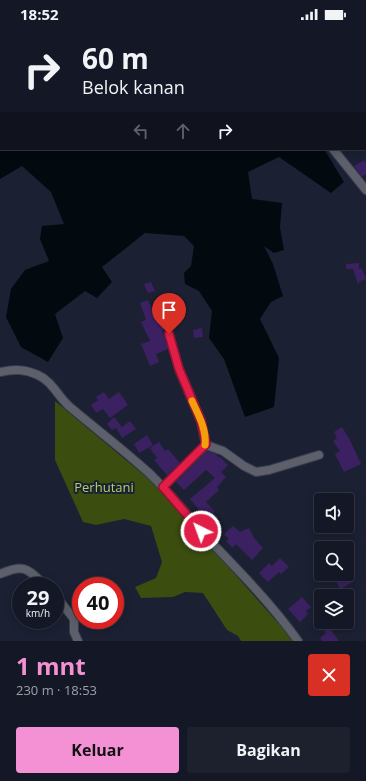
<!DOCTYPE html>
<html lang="id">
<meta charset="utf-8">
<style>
body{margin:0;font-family:"Open Sans",sans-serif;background:#1d212e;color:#f1f3f6;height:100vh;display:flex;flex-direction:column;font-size:15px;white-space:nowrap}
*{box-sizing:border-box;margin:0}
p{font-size:13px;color:#9da0a7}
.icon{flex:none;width:22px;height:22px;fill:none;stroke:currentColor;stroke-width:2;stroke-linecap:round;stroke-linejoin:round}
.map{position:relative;height:613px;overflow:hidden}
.side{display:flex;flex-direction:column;background:#141826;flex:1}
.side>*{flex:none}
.hud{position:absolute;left:0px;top:0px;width:366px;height:122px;box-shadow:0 2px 10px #0003,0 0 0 1px #333743;background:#141826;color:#f1f3f6;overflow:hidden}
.tools{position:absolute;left:314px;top:465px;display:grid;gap:8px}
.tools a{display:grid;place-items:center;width:40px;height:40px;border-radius:4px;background:#141826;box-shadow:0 2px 10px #0003,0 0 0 1px #333743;font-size:20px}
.speed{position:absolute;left:12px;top:549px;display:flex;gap:8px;font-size:20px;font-weight:700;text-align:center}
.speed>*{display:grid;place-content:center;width:52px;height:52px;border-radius:50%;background:#141826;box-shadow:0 2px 10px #0003,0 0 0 1px #333743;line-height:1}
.speed small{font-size:10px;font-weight:400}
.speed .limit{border:6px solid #d22;background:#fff;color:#111}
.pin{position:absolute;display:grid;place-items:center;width:34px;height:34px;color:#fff;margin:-41px -17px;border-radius:50% 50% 50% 0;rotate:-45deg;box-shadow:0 0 4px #0007}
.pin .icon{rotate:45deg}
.me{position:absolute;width:44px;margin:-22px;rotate:318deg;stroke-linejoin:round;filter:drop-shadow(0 0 3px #0008)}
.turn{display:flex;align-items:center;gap:14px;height:84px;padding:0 16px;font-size:18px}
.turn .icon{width:52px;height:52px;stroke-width:2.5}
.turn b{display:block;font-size:28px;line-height:34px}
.lanes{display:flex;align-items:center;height:38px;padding:0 16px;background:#0003;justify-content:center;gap:20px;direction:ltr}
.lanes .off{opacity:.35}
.round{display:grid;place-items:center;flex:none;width:42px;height:42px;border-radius:4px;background:#1d212e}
.overview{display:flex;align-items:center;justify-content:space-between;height:68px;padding:0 16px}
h1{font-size:24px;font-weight:700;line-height:30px;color:#f491d4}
.primary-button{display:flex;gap:8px;margin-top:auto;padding:8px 16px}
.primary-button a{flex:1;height:46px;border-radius:4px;background:#f491d4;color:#111;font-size:16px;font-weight:700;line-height:46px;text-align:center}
.primary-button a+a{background:#1d212e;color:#f1f3f6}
.status{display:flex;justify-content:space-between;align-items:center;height:28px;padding:0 20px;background:#141826;direction:ltr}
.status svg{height:11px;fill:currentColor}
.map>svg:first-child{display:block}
.forest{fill:#3b4d0f}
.water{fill:#020a10}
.building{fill:#3b2161}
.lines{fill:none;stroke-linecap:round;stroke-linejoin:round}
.minor-casing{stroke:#373c4f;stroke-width:10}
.minor{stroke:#5d606a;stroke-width:8}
.route-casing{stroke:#92132f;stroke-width:10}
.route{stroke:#e11d48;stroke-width:7}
.slow{stroke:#f59e0b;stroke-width:7}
.labels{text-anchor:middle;stroke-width:4;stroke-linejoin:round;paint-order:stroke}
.park-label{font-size:13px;fill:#afd167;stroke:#1b2033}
</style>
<div class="status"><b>18:52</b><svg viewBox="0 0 49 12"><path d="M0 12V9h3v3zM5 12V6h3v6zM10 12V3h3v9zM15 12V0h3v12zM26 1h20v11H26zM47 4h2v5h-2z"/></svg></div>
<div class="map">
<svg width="366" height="613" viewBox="0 0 366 613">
<rect width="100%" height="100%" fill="#1b2033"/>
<!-- forest -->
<polygon class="forest" points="55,373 157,458 294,613 241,613 238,608 227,602 203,565 185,564 173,569 141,570 135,559 156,550 162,534 151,498 124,491 96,497 83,494 55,432"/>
<!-- water -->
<g class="water">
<polygon points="109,0 366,0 366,83 365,1"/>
<polygon points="0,7 1,121 324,121 344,154 331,165 279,129 248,144 252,171 282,175 280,199 284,222 274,225 264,218 273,236 283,268 271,274 260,291 279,330 274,379 245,389 224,331 209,310 212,283 199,263 185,256 184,245 191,238 194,218 184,208 145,205 102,239 112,254 97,270 85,263 55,286 63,310 48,334 21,319 6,289 11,261 25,242 49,233 40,211 42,198 64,196 51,164 22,138 0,151"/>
</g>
<!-- building -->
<g class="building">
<polygon points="364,132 366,135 366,146 362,149 354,138"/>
<polygon points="359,235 359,241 362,241 366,251 360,253 358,256 353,241 346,241 346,236"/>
<polygon points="151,254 155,263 148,265 144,256"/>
<polygon points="148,272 155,289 160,286 162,291 173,286 177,297 162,302 168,321 156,326 159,334 150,338 141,316 150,313 141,294 146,292 140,275"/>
<polygon points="202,300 203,309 194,310 193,302"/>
<polygon points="104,364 109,371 119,364 128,377 110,390 103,381 96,385 91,377 98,372 96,369"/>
<polygon points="114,389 122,399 130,393 136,401 122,410 116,400 112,402 107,396"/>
<polygon points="342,399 350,412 361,436 344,444 335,426 340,423 333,413 337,410 334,404"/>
<polygon points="147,407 153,417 139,425 134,416"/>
<polygon points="159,414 165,423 168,421 180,435 167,447 154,432 157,430 150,420"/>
<polygon points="207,423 216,426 219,430 220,429 228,437 221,444 226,449 217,459 219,462 206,474 215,484 207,491 190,471 215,450 206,442 184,462 176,454"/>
<polygon points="233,498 240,504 249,500 254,510 263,520 252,532 236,516 232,520 226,513 229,511 224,506"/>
<polygon points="280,530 289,539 281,546 279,544 268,554 259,545 269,535 272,538"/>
<polygon points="348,544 353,554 340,561 335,551 347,546"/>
<polygon points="302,569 311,579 306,583 308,586 300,594 288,581"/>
<polygon points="321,589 321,594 339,594 330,601 339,613 322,613 320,610 326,605 317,592"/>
</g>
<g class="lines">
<defs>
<g id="minor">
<polyline points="333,121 366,162"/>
<path d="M0 344C14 341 25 341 38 347 53 354 58 369 70 379 96 401 124 422 149 445 172 467 191 492 212 515 242 546 273 578 298 613"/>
<polyline points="206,417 223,423 244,438 256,444 269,442 319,427"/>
<polyline points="163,459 206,417 201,393 179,341 169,306"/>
<path d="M0 546C26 535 27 541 46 558"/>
<polyline points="55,567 74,591 74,604 78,613"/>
</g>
</defs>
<!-- minor casing -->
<use href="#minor" class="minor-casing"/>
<!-- minor -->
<use href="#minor" class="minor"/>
</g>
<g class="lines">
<defs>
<polyline id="route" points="169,306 179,341 201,393 206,416 163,459 201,503"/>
</defs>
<!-- route casing -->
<use href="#route" class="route-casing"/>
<!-- route -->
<use href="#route" class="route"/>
<!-- slow -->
<path class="slow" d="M192 373C198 386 207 402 205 417"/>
</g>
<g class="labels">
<!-- park labels -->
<g class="park-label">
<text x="104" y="464">Perhutani</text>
</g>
</g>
</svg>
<div class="tools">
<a><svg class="icon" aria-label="sound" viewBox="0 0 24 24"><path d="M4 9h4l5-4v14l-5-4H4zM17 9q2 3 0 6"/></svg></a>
<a><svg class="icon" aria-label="search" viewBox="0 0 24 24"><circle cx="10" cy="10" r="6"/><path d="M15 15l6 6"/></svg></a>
<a><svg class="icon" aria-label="layers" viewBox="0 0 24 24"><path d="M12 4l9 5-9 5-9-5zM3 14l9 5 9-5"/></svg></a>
</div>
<div class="speed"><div>29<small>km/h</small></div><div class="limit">40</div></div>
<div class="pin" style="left:169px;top:306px;background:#d93025"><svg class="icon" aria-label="arrive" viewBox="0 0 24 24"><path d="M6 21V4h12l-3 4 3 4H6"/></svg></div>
<svg class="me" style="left:201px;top:503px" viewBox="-20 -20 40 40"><circle r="17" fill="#e11d48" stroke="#fff" stroke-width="3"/><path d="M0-11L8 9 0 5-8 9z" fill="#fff"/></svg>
<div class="hud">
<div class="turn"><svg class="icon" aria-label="right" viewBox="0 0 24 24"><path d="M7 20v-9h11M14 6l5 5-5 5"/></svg><div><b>60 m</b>Belok kanan</div></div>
<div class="lanes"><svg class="icon off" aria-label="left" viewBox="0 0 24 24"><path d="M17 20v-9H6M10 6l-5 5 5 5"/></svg><svg class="icon off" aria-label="ahead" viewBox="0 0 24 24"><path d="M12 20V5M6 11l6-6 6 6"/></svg><svg class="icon" aria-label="right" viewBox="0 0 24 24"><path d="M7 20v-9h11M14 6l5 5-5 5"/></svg></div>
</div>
</div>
<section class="side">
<div class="overview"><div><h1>1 mnt</h1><p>230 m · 18:53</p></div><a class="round" style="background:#d93025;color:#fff"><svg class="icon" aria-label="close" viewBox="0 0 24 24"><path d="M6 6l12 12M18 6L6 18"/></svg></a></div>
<div class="primary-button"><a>Keluar</a><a>Bagikan</a></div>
</section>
